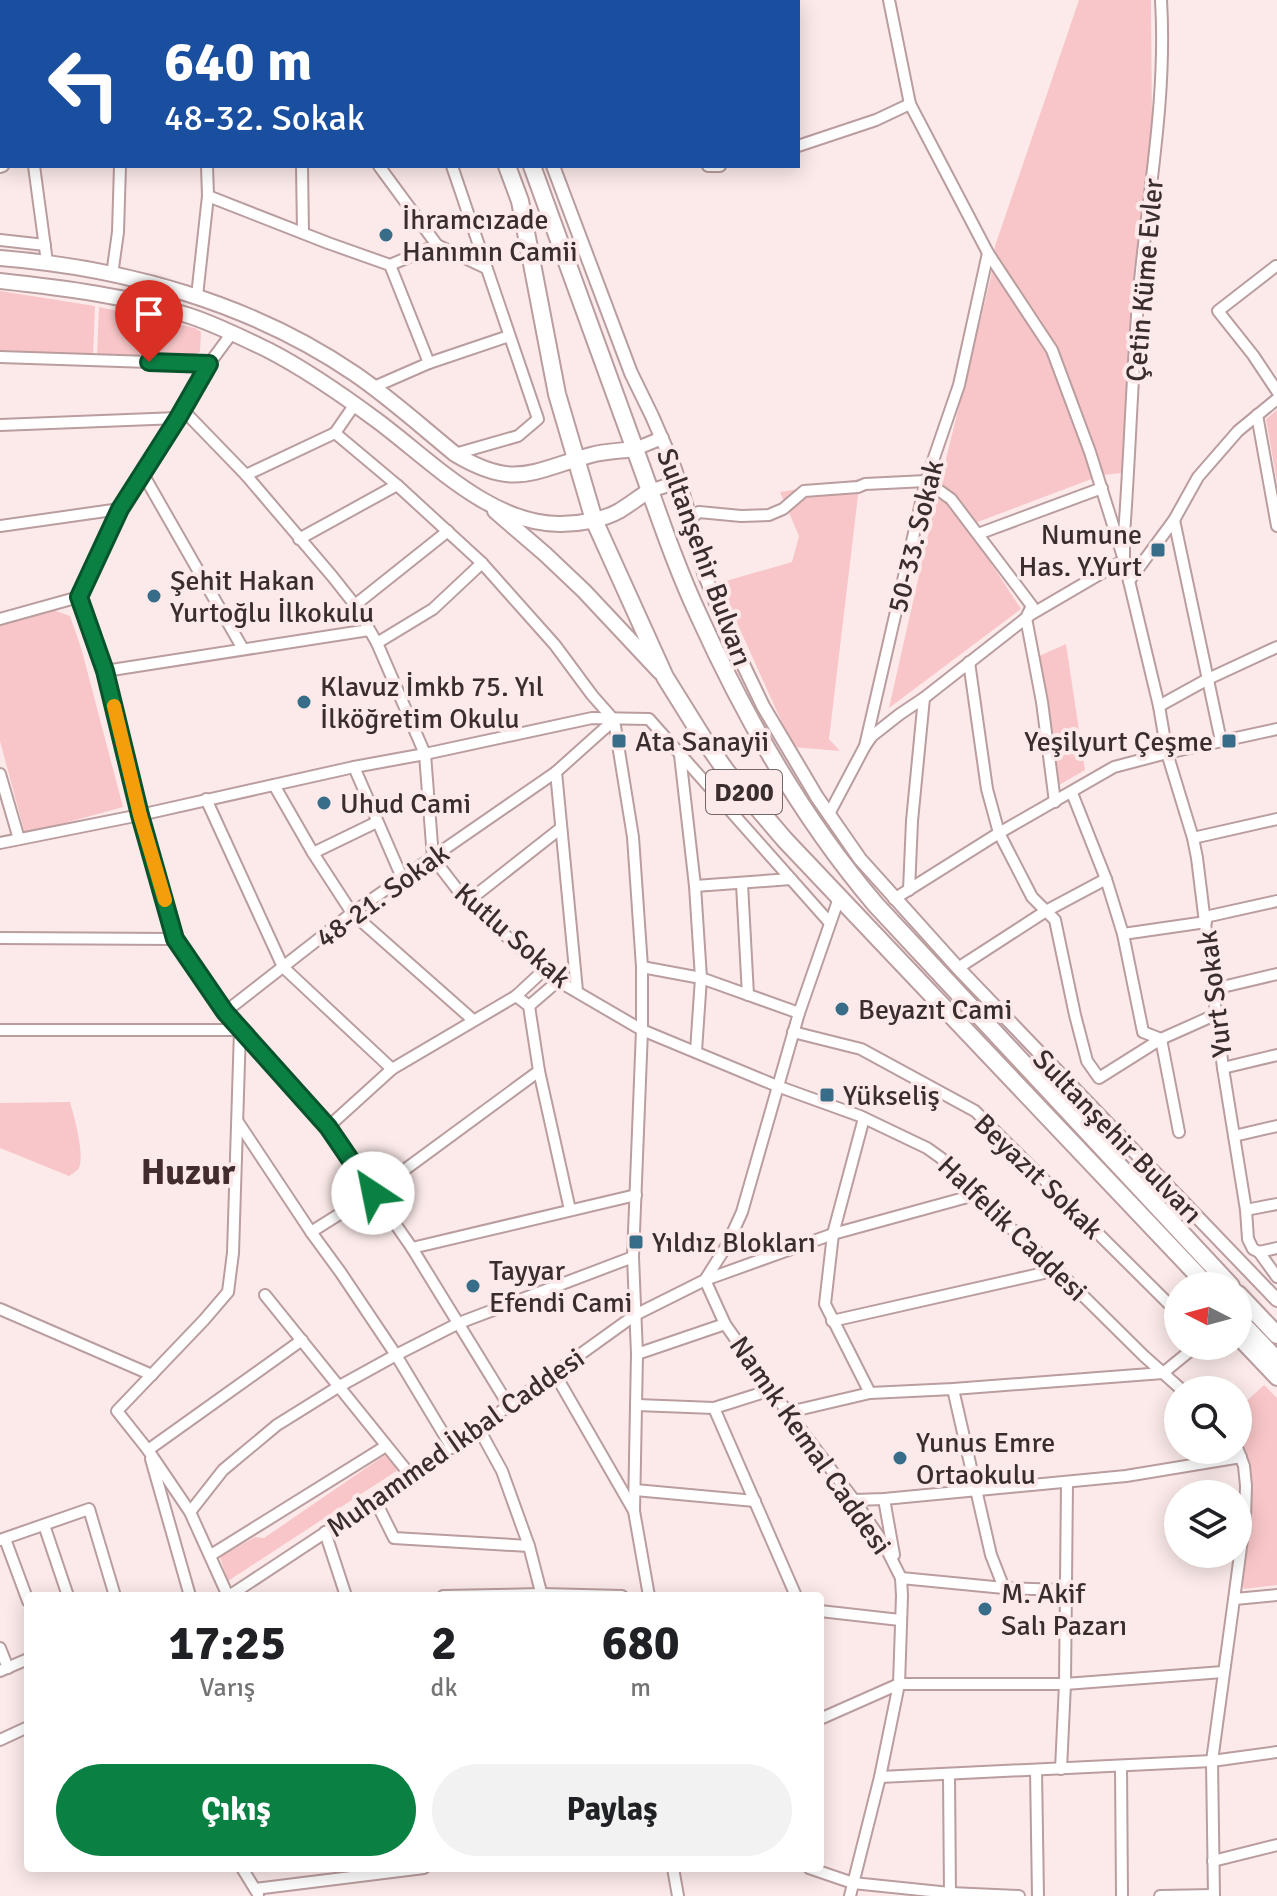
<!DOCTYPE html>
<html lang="tr">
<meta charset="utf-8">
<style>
body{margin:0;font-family:Signika,sans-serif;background:#f2f2f2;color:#202124;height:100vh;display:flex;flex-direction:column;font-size:30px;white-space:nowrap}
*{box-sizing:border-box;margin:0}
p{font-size:26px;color:#757577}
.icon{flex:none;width:44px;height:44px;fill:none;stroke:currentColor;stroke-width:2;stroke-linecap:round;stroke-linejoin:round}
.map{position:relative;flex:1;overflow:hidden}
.drawer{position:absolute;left:24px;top:1592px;width:800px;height:280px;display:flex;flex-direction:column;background:#fff;border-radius:8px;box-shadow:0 4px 20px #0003}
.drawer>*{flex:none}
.guide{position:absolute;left:0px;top:0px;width:800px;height:168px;box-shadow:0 4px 20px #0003;background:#1a4fa0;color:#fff;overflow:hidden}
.needle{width:52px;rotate:276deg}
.buttons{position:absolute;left:1164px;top:1272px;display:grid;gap:16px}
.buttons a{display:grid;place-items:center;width:88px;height:88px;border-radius:50%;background:#fff;box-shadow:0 4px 20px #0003;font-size:40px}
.pin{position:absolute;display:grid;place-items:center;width:68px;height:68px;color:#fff;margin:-82px -34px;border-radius:50% 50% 50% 0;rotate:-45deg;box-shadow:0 0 8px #0007}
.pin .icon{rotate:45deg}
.me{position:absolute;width:88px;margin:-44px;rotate:326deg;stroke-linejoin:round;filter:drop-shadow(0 0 6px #0008)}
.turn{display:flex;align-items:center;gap:28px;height:168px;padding:0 32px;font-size:36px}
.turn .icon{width:104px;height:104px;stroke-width:2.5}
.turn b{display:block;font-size:56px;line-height:68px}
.eta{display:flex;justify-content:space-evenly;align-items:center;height:136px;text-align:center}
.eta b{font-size:48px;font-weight:700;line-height:56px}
.cta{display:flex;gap:16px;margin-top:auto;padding:16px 32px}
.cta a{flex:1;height:92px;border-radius:48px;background:#0b8043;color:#fff;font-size:32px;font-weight:700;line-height:92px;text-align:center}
.cta a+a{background:#f2f2f2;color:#202124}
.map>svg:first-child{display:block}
.green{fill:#f8c6c8}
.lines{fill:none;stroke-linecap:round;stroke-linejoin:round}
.minor-casing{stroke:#ba9d9e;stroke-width:14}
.tertiary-casing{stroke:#ba9d9e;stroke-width:16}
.secondary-casing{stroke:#ba9d9e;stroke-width:18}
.trunk-casing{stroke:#ba9d9e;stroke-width:20}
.minor{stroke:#fff;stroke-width:10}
.tertiary{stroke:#fff;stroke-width:12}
.secondary{stroke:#fff;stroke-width:14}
.trunk{stroke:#fff;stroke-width:16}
.route-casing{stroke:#07532c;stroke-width:20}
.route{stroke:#0b8043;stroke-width:14}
.slow{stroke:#f59e0b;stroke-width:14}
.poi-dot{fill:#376d88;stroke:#fceaea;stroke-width:3}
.labels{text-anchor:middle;stroke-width:8;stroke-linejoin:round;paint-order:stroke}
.shield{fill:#fceaea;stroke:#746666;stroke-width:2}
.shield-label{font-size:26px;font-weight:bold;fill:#392d2e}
.poi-label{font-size:28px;fill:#392d2e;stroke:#fceaea;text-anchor:start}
.street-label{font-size:28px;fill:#392d2e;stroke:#fceaea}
.district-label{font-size:36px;font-weight:bold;fill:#432c2d;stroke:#fceaea}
</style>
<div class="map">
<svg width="1277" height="1896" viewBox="0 0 1277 1896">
<rect width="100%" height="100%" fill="#fceaea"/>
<!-- green -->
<g class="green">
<polygon points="1079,0 1151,0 1152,125 1135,272 1145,277 1123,473 1102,475 967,526 1021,609 889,708 937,495 991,277 995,246"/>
<polygon points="0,291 95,306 93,355 0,351"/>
<polygon points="99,307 195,328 201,332 200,352 190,357 97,356"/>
<polygon points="1277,410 1277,482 1266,419"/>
<polygon points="860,479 829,739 840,751 793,747 719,583 792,562 799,536 780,492"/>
<polygon points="53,610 70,616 82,651 123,807 25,834 0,741 0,626"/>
<polygon points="1066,644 1085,770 1059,785 1039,656"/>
<path d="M70 1102C74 1116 85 1155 79 1168 77 1171 72 1174 69 1176L0 1148V1103Z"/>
<polygon points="1264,1385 1277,1398 1277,1585 1244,1589 1241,1584 1252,1488 1248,1466 1238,1446 1238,1409"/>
<polygon points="385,1455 398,1470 228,1581 220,1557 255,1537 264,1538"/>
</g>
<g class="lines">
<defs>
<g id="minor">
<polyline points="187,0 188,2"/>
<polyline points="291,0 293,2"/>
<polyline points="392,0 393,2"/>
<polyline points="689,0 689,2"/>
<polyline points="889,0 910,104 988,253 1052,350 1090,452 1124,560 1159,706 1167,753 1193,838 1197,858 1223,1068 1246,1210 1248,1239 1253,1249 1259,1252 1277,1277"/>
<polyline points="105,2 114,0"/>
<polyline points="249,2 256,0"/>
<polyline points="0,24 2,24"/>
<polyline points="0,98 2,98"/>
<polyline points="798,146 876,120 910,104"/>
<polyline points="34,166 47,262"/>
<polyline points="302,166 303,233"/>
<polyline points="379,166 437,245"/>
<polyline points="452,166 538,419 518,436 455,454"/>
<polyline points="708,166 720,166"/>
<polyline points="0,167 3,166"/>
<polyline points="208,196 328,243 390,265 429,363"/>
<polyline points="0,240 45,245"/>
<polyline points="390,265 437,245 486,268"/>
<polyline points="1276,266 1218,311 1253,355 1277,391"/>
<polyline points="112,275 118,232 120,166"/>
<polyline points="197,296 208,196 207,166"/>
<polyline points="232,333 209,364 183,410 120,509 79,597 105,671 140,815 175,939 225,1012 328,1127 412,1248 509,1406"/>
<polyline points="0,357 209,364"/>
<polyline points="374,387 429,363 509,336"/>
<polyline points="355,404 335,433 397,485 482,563 555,645 592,695 614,720 633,837 642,967 642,1030 633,1257 637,1354 634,1511"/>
<polyline points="183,410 246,475 332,576 355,605 377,643 425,754 433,858 467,902 558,981 642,1030 777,1086 860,1116 927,1148 941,1158 971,1192 1057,1270 1144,1356 1182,1390"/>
<polyline points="1257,415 1277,526"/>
<polyline points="0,425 178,418"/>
<polyline points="143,474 243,649"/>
<polyline points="246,475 335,433"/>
<polyline points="690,519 699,512 741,516 769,515 783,509 804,491 858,487 865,484 926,481 951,499 1032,606 1026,618 1042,702 1055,802"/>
<polyline points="1174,520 1221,741"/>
<polyline points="0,526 120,509"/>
<polyline points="978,534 1102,488"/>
<polyline points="299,539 397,485"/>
<polyline points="1129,581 1174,520 1198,477 1238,431 1277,399"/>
<polyline points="355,605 448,531"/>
<polyline points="0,619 79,597"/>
<polyline points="377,643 433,609 482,563"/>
<polyline points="969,662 987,789 999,833 1032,897 1055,920 1075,1015 1087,1061 1099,1078 1161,1039 1217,1014"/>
<polyline points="105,671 369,630"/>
<polyline points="1159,706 1208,679 1277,647"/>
<path d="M865 746 872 736 900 714 924 698 1030 615 1124 560V535C1130 454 1132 372 1139 291 1148 194 1167 98 1161 0"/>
<polyline points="680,755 695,886 701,978 696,1051"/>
<polyline points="354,767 403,880"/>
<polyline points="556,772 577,991"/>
<polyline points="0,774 19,839"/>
<polyline points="274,785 313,853 352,913 473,1020"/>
<polyline points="1072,793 1106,879 1123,934 1143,1032 1161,1039 1179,1132"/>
<polyline points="206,799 283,967 392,1069"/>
<polyline points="829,814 865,746 926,481 959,385 988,253"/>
<polyline points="1193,838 1277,819"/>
<polyline points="0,843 140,815 354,767 425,754 592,718 649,719 830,923"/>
<polyline points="313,853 377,822"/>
<polyline points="742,884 748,995"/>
<polyline points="695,886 791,879"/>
<polyline points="909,890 912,821 924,698"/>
<polyline points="894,899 999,833 1114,767 1167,753 1277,729"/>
<polyline points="467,902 561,828"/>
<polyline points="1205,917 1277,901"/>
<polyline points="1123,934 1206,922"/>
<polyline points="0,938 175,939"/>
<polyline points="642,967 701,978 799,1013"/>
<polyline points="958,968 1046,911 1106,879"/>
<polyline points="1214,989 1277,974"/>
<polyline points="516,996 529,1006 539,1071 570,1210"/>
<polyline points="529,1006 558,981"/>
<polyline points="225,1012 352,913 556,772 614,720"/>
<polyline points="0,1030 240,1030"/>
<polyline points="793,1032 861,1049 975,1111 1178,1313"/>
<polyline points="1223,1068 1277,1055"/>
<polyline points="864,1118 833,1234 825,1304 870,1393"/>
<polyline points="238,1122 311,1232 341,1273 396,1355 452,1448"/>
<polyline points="328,1127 392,1069 516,996 545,969"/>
<polyline points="1234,1136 1277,1126"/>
<polyline points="1246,1210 1277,1204"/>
<polyline points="311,1232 373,1193 539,1071"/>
<polyline points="412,1248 636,1195"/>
<polyline points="1259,1252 1277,1248"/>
<polyline points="265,1295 411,1476"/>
<polyline points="0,1309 152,1375"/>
<polyline points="832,1321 1057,1270"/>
<polyline points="637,1354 725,1324"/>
<polyline points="555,1374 634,1511 649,1596"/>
<polyline points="953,1389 991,1555 1004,1588"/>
<polyline points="637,1405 714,1408 771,1390"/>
<polyline points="714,1408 796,1596"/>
<polyline points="789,1412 870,1393 953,1389 1163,1373 1196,1346"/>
<polyline points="479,1429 502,1471 529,1546 542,1596"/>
<polyline points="148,1450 302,1340"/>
<polyline points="151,1459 190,1596"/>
<polyline points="635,1490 755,1501"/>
<polyline points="884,1499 894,1555"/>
<polyline points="375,1500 394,1538 529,1546"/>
<polyline points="854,1500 884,1499 1126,1476 1241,1457"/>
<polyline points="190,1512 223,1470 277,1425 338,1387 396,1355 459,1323 633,1257"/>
<polyline points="44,1525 68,1596"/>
<polyline points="325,1532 346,1596"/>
<polyline points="5,1539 28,1601"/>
<polyline points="0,1540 89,1509 115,1596"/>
<polyline points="211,1555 386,1446"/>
<polyline points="901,1578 1004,1588 1066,1590"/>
<polyline points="228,1596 190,1512 148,1450 117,1411 204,1320 228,1292 233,1253 240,1030"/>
<polyline points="229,1596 411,1476 635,1315 705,1280 727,1245 742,1212 799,1013 839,898"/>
<polyline points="443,1596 542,1594 622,1596"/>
<polyline points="1235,1599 1277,1595"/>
<polyline points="820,1611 900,1620"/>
<polyline points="0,1648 8,1668"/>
<polyline points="0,1671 28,1659"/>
<polyline points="820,1719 899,1684 1065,1684 1223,1672"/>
<polyline points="0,1740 28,1727"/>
<polyline points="1121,1766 1122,1896"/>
<polyline points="1061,1769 1065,1684 1067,1482"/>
<polyline points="1036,1770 1038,1896"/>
<polyline points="949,1775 950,1896"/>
<polyline points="880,1777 1212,1761 1277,1752"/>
<polyline points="1213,1861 1277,1845"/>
<polyline points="242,1868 258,1894"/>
<polyline points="673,1868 678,1896"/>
<polyline points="809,1868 853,1883 950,1893 1019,1896"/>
<polyline points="255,1889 424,1868"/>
<polyline points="850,1896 880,1777 899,1684 902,1596 901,1578 884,1544 854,1500 771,1390 725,1324 705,1280 833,1234 975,1195"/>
<polyline points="1160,1896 1214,1895"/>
<polyline points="1214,1896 1212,1761 1235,1592 1245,1517 1246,1486 1244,1466 1238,1450"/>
</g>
<g id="tertiary">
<polyline points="491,0 492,2"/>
<polyline points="553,166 631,373 652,416 675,469 686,504 704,573 728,633 763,706 817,797 860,859 958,968 1277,1300"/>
<polyline points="635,449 662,438"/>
<polyline points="649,491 679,482"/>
</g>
<g id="secondary">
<path d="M0 258C125 268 251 303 355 374 390 398 422 427 455 454 515 490 532 471 591 455 605 451 621 451 635 449"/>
<path d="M0 281C64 288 129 296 190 316 217 325 243 338 268 350 307 370 344 396 379 422 431 461 492 525 561 524 579 524 603 520 619 511 629 505 639 497 649 491"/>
<polyline points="495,511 545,554 584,591 660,672"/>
<polyline points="1238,1337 1277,1378"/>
</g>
<g id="trunk">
<polyline points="446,0 446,2"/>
<polyline points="473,0 473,2"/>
<polyline points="507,166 520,201 557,394 594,520 665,677 703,738 726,771 785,840 1208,1286"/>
<path d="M532 166C566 261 601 356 636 452 656 506 674 563 699 616 746 720 802 818 876 905L1231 1286"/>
<polyline points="1238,1294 1277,1335"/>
<polyline points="1238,1319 1277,1360"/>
</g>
</defs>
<!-- minor casing -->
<use href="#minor" class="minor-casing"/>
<!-- tertiary casing -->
<use href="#tertiary" class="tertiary-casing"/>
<!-- secondary casing -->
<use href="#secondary" class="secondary-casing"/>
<!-- trunk casing -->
<use href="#trunk" class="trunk-casing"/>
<!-- minor -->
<use href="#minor" class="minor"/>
<!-- tertiary -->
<use href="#tertiary" class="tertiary"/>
<!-- secondary -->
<use href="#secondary" class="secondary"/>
<!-- trunk -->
<use href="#trunk" class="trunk"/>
</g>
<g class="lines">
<defs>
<polyline id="route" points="149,362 209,364 178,418 120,509 79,597 105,671 140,815 175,939 225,1012 328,1127 373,1193"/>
</defs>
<!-- route casing -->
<use href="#route" class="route-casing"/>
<!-- route -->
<use href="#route" class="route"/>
<!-- slow -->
<polyline class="slow" points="114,706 140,815 165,900"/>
</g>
<!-- markers -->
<g class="poi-dot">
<circle cx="386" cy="235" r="8"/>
<rect x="1150" y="542" width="16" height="16" rx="4"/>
<circle cx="154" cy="596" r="8"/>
<circle cx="304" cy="702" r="8"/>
<rect x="611" y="733" width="16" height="16" rx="4"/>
<rect x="1221" y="733" width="16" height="16" rx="4"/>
<circle cx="324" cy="803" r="8"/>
<circle cx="842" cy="1009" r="8"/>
<rect x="819" y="1087" width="16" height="16" rx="4"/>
<rect x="628" y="1234" width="16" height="16" rx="4"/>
<circle cx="473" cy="1286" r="8"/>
<circle cx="900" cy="1458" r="8"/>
<circle cx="985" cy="1609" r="8"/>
</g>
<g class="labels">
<!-- shield labels -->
<rect class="shield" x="706" y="770" width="76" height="44" rx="6"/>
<g class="shield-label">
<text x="744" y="801">D200</text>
</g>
<!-- poi labels -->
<g class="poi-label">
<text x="402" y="229">İhramcızade<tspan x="402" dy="32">Hanımın Camii</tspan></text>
<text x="1142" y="544" text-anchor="end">Numune<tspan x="1142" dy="32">Has. Y.Yurt</tspan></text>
<text x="170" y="590">Şehit Hakan<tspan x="170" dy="32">Yurtoğlu İlkokulu</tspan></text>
<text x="320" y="696">Klavuz İmkb 75. Yıl<tspan x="320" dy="32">İlköğretim Okulu</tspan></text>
<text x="635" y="751">Ata Sanayii</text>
<text x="1213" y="751" text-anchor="end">Yeşilyurt Çeşme</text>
<text x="340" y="813">Uhud Cami</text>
<text x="858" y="1019">Beyazıt Cami</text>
<text x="843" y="1105">Yükseliş</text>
<text x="652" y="1252">Yıldız Blokları</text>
<text x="489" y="1280">Tayyar<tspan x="489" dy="32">Efendi Cami</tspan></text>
<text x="916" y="1452">Yunus Emre<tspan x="916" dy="32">Ortaokulu</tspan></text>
<text x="1001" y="1603">M. Akif<tspan x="1001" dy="32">Salı Pazarı</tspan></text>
</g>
<!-- street labels -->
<g class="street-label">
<text transform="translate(1144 280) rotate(-85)" y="10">Çetin Küme Evler</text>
<text transform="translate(915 536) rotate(-76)" y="10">50-33. Sokak</text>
<text transform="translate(705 557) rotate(70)" y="10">Sultanşehir Bulvarı</text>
<text transform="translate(382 895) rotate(-36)" y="10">48-21. Sokak</text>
<text transform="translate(513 935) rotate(41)" y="10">Kutlu Sokak</text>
<text transform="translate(1214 994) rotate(-97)" y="10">Yurt Sokak</text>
<text transform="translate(1118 1136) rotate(46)" y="10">Sultanşehir Bulvarı</text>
<text transform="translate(1039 1176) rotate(44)" y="10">Beyazıt Sokak</text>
<text transform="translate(1013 1228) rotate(44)" y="10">Halfelik Caddesi</text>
<text transform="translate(455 1442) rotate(-35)" y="10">Muhammed İkbal Caddesi</text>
<text transform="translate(811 1445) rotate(55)" y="10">Namık Kemal Caddesi</text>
</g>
<!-- district labels -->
<g class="district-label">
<text x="188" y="1184">Huzur</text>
</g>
</g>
</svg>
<div class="buttons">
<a><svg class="needle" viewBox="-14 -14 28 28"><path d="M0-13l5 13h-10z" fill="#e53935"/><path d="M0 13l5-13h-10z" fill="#757577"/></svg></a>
<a><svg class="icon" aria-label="search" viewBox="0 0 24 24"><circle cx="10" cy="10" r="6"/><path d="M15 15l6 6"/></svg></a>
<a><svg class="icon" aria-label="layers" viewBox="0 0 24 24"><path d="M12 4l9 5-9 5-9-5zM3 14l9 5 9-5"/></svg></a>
</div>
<div class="pin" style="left:149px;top:362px;background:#d93025"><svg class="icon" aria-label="arrive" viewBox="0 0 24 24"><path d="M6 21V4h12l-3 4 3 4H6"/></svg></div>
<svg class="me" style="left:373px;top:1193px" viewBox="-20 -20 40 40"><circle r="19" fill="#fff"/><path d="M0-13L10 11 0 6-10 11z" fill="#0b8043"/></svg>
<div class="guide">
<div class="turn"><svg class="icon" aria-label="left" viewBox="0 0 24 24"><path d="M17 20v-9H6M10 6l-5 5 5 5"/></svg><div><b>640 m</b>48-32. Sokak</div></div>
</div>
<section class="drawer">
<div class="eta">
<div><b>17:25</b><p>Varış</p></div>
<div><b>2</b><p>dk</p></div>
<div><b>680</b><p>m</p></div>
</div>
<div class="cta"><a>Çıkış</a><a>Paylaş</a></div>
</section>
</div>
